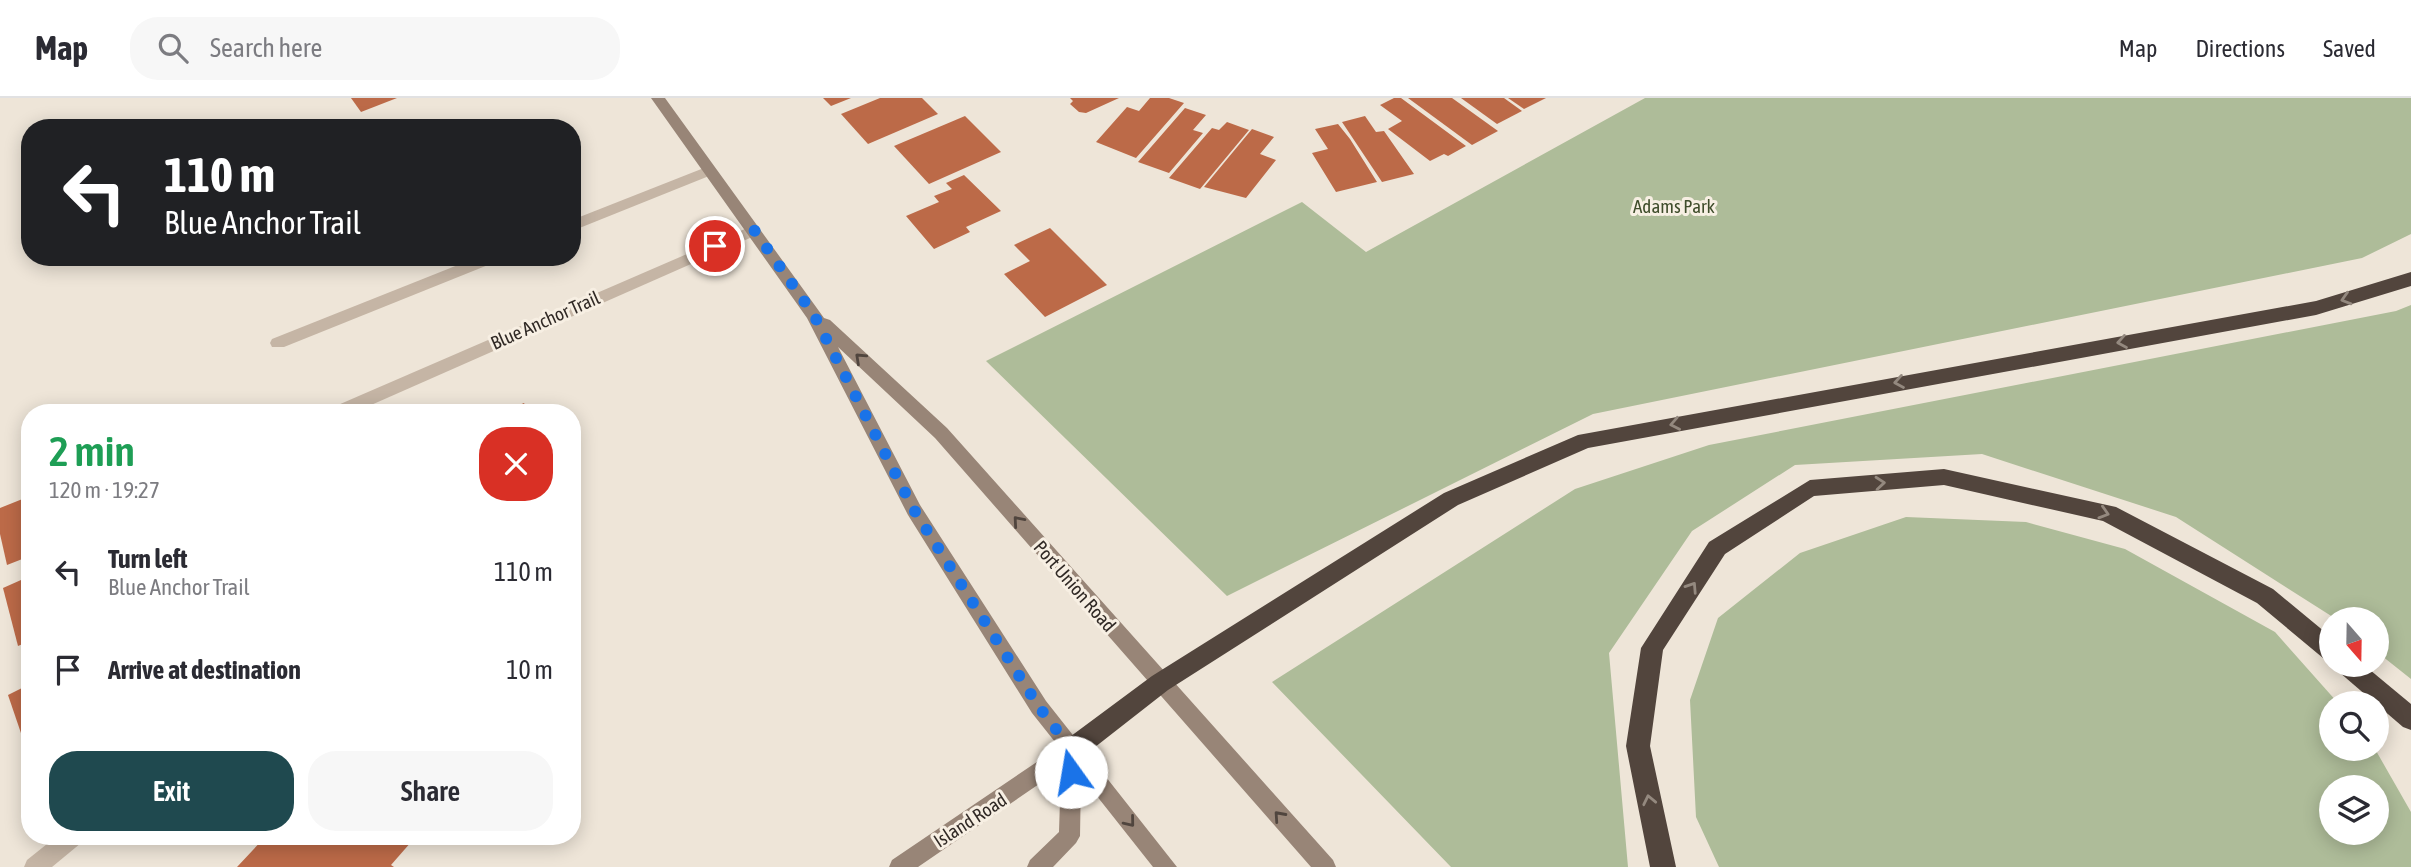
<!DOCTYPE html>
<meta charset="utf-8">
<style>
body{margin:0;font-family:"Asap Condensed",sans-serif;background:#f7f7f7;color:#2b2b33;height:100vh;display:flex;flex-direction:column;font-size:26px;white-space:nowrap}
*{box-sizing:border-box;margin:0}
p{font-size:23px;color:#7c7c81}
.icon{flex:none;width:38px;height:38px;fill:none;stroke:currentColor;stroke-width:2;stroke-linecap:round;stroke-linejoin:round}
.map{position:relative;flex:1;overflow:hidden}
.drawer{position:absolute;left:21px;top:306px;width:560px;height:441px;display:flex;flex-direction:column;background:#fff;border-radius:28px;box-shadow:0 4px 18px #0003}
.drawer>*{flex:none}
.hud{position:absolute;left:21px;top:21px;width:560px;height:147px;border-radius:28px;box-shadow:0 4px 18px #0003;background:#202124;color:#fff;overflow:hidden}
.needle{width:46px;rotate:160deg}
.fabs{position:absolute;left:2319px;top:509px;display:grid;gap:14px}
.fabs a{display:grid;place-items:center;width:70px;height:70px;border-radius:50%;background:#fff;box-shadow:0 4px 18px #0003;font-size:35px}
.pin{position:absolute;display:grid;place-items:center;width:60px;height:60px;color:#fff;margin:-30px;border:4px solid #fff;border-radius:50%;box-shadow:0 2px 7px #0007}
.me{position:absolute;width:77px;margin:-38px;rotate:347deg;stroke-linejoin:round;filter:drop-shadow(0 0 5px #0008)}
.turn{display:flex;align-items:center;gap:24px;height:147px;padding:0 28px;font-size:32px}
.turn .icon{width:91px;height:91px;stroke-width:2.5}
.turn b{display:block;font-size:49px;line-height:60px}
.round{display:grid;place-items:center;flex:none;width:74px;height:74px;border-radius:28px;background:#f7f7f7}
.overview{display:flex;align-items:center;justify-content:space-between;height:119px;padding:0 28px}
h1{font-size:42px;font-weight:600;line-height:52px;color:#1e9e55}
.action{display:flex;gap:14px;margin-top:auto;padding:14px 28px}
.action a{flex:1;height:80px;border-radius:28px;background:#1f494f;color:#fff;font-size:28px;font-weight:600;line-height:80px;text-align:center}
.action a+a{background:#f7f7f7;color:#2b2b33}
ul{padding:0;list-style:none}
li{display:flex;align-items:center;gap:21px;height:98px;padding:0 28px}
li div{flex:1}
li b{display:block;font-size:26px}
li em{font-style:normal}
header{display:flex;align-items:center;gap:42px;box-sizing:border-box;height:98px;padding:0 35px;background:#fff;border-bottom:2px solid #e1e1e2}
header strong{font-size:33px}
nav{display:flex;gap:38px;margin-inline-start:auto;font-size:24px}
.search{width:490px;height:63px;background:#f7f7f7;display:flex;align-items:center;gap:18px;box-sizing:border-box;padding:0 24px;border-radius:28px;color:#7c7c81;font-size:26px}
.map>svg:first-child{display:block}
.green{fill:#aebc99;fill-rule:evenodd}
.building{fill:#bc6a48}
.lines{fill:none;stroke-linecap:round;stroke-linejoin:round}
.lane{fill:#c5b5a5;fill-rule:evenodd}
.street{fill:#c5b5a5;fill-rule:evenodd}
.secondary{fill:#988577;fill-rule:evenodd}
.highway{fill:#52453d;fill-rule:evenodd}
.oneway{stroke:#94897f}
.oneway2{stroke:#50453e}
.route{stroke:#1a73e8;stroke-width:12;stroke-dasharray:0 21.6}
.labels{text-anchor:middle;stroke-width:6;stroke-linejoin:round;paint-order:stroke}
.park-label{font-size:19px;fill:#3f4d2b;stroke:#f7efe3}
.street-label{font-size:19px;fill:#312a26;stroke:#f7efe3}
</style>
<header>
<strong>Map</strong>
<div class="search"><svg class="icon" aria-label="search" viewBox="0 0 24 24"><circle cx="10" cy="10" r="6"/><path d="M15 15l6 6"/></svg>Search here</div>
<nav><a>Map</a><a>Directions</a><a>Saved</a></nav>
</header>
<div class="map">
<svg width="2411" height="769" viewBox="0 0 2411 769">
<rect width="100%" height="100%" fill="#eee5d8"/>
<!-- green -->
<g class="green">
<polygon points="1645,0 2411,0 2411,136 2362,160 1593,316 1227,498 986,263 1302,104 1366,154"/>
<polygon points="2411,207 2411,581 2377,554 2376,522 2336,521 2176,419 1982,356 1795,367 1692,433 1609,555 1628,769 1451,769 1272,584 1575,391 1709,347 2396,213"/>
<path d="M1906 419 2026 424 2125 451 2275 534 2338 605 2331 606V651H2375L2411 714V769H1719L1696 719 1690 602 1718 520 1800 455ZM2331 690H2376V735H2331Z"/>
</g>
<!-- building -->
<g class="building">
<polygon points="351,0 397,0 361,14"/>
<polygon points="823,0 851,0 831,8"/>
<polygon points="880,0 922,0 938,16 868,46 841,16"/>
<polygon points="1070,0 1119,0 1086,15 1079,14 1070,6 1073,3"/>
<polygon points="1150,0 1169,0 1184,5 1136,60 1096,44 1127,9 1139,13"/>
<polygon points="1394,0 1401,0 1466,48 1448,58 1444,56 1430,63 1388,31 1402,23 1380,7"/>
<polygon points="1408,0 1452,0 1498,33 1472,47"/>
<polygon points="1461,0 1504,0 1522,13 1497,26"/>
<polygon points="1508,0 1546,0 1524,11"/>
<polygon points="1185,10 1206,17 1193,32 1203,35 1169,75 1138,64"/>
<polygon points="965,18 1001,54 929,86 894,48"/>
<polygon points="1365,18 1376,34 1384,33 1414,76 1382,84 1342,24"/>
<polygon points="1227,24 1249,32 1200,91 1169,80 1212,30 1219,32"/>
<polygon points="1338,26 1350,41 1377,84 1336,94 1312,55 1328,51 1315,31"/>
<polygon points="1252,31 1274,39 1260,56 1276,62 1246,100 1204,89"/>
<polygon points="964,77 1001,113 966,129 970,134 934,151 906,118 939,104 934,98 952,91 946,85"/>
<polygon points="1050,130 1107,187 1045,219 1004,176 1030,163 1014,147"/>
<polygon points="524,305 529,315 501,315"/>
<polygon points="30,398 30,458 7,467 0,436 0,410"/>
<polygon points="30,478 30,543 18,548 3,490"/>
<polygon points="30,586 30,637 23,641 8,597"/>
<polygon points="266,738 404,738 412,743 391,767 394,769 237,769"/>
</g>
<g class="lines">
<!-- lane -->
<g class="lane">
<polygon points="709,68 716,73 714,76 572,133 572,122"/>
<polygon points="478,159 500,159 498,163 284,249 272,249 270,245 272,241"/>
</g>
<!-- street -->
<g class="street">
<polygon points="754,127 761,132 759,136 353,315 329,315 331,310"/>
<polygon points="57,738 84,738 81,745 52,769 24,769 27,762"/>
</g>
<!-- secondary -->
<polygon class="secondary" points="651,0 665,0 824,220 830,222 947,330 1333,762 1336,769 1311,769 935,340 838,249 920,407 1046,603 1177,769 1153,769 1081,678 1080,738 1076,745 1053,769 1027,769 1030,762 1059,734 1061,671 918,769 889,769 892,762 1059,649 1032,615 908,417 807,220"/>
<!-- highway -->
<g class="highway">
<polygon points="2411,174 2411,188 2316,217 1588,350 1458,407 1168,592 1081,660 1072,663 1063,660 1060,652 1063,644 1152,578 1444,395 1578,337 2316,203"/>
<polygon points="1944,371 2116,409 2273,491 2331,539 2331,563 2323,560 2257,505 2103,423 1944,387 1814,398 1725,456 1663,552 1650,648 1676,769 1650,769 1626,648 1641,550 1709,444 1810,382"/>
<polygon points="2335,567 2364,567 2411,606 2411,632 2403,629 2339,574"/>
</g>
</g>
<!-- one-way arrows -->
<defs><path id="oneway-chevron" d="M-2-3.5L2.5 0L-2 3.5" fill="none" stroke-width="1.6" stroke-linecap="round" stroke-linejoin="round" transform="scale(1.75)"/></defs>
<g class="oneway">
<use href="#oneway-chevron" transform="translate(2346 201) rotate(163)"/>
<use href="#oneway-chevron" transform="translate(2122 244) rotate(170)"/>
<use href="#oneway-chevron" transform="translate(1899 284) rotate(170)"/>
<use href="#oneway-chevron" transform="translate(1675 326) rotate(169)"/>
<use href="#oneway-chevron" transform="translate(1880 385) rotate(-5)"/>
<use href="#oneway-chevron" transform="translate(2104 415) rotate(17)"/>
<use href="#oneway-chevron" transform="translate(1692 489) rotate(-57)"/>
<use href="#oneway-chevron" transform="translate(1649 702) rotate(-102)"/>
</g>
<g class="oneway2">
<use href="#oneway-chevron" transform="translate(860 260) rotate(-137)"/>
<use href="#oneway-chevron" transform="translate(1018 423) rotate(-131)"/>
<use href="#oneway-chevron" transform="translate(1279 718) rotate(-132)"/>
<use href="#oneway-chevron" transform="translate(1130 724) rotate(51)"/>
</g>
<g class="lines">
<!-- route -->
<polyline class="route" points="715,148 754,132 814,217 914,412 1039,609 1072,652 1071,674"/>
</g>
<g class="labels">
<!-- park labels -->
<g class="park-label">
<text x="1674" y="115">Adams Park</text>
</g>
<!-- street labels -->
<g class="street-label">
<text transform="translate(545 222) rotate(-24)" y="7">Blue Anchor Trail</text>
<text transform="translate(1075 488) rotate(49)" y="7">Port Union Road</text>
<text transform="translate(970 722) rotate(-33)" y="7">Island Road</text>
</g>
</g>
</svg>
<div class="fabs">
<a><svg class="needle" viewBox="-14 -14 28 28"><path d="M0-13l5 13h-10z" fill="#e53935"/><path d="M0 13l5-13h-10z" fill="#7c7c81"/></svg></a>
<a><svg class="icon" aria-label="search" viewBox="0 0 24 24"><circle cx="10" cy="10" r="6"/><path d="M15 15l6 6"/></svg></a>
<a><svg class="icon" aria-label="layers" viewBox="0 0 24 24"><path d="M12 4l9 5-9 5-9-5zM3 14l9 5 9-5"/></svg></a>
</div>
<div class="pin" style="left:715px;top:148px;background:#d93025"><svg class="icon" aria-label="arrive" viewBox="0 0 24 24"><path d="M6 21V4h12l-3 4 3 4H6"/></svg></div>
<svg class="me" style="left:1071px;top:674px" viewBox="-20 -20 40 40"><circle r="19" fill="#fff"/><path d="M0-13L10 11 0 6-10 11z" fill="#1a73e8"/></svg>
<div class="hud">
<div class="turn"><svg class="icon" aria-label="left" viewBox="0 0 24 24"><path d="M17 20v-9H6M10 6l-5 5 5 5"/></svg><div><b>110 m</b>Blue Anchor Trail</div></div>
</div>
<section class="drawer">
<div class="overview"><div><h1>2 min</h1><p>120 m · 19:27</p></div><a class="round" style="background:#d93025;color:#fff"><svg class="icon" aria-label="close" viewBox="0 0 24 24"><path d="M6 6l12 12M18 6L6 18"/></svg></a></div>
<ul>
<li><svg class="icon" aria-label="left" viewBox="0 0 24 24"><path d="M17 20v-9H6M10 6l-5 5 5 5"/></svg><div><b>Turn left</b><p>Blue Anchor Trail</p></div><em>110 m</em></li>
<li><svg class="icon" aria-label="arrive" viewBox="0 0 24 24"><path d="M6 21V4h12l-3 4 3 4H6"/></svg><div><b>Arrive at destination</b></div><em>10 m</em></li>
</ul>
<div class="action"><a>Exit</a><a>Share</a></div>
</section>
</div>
